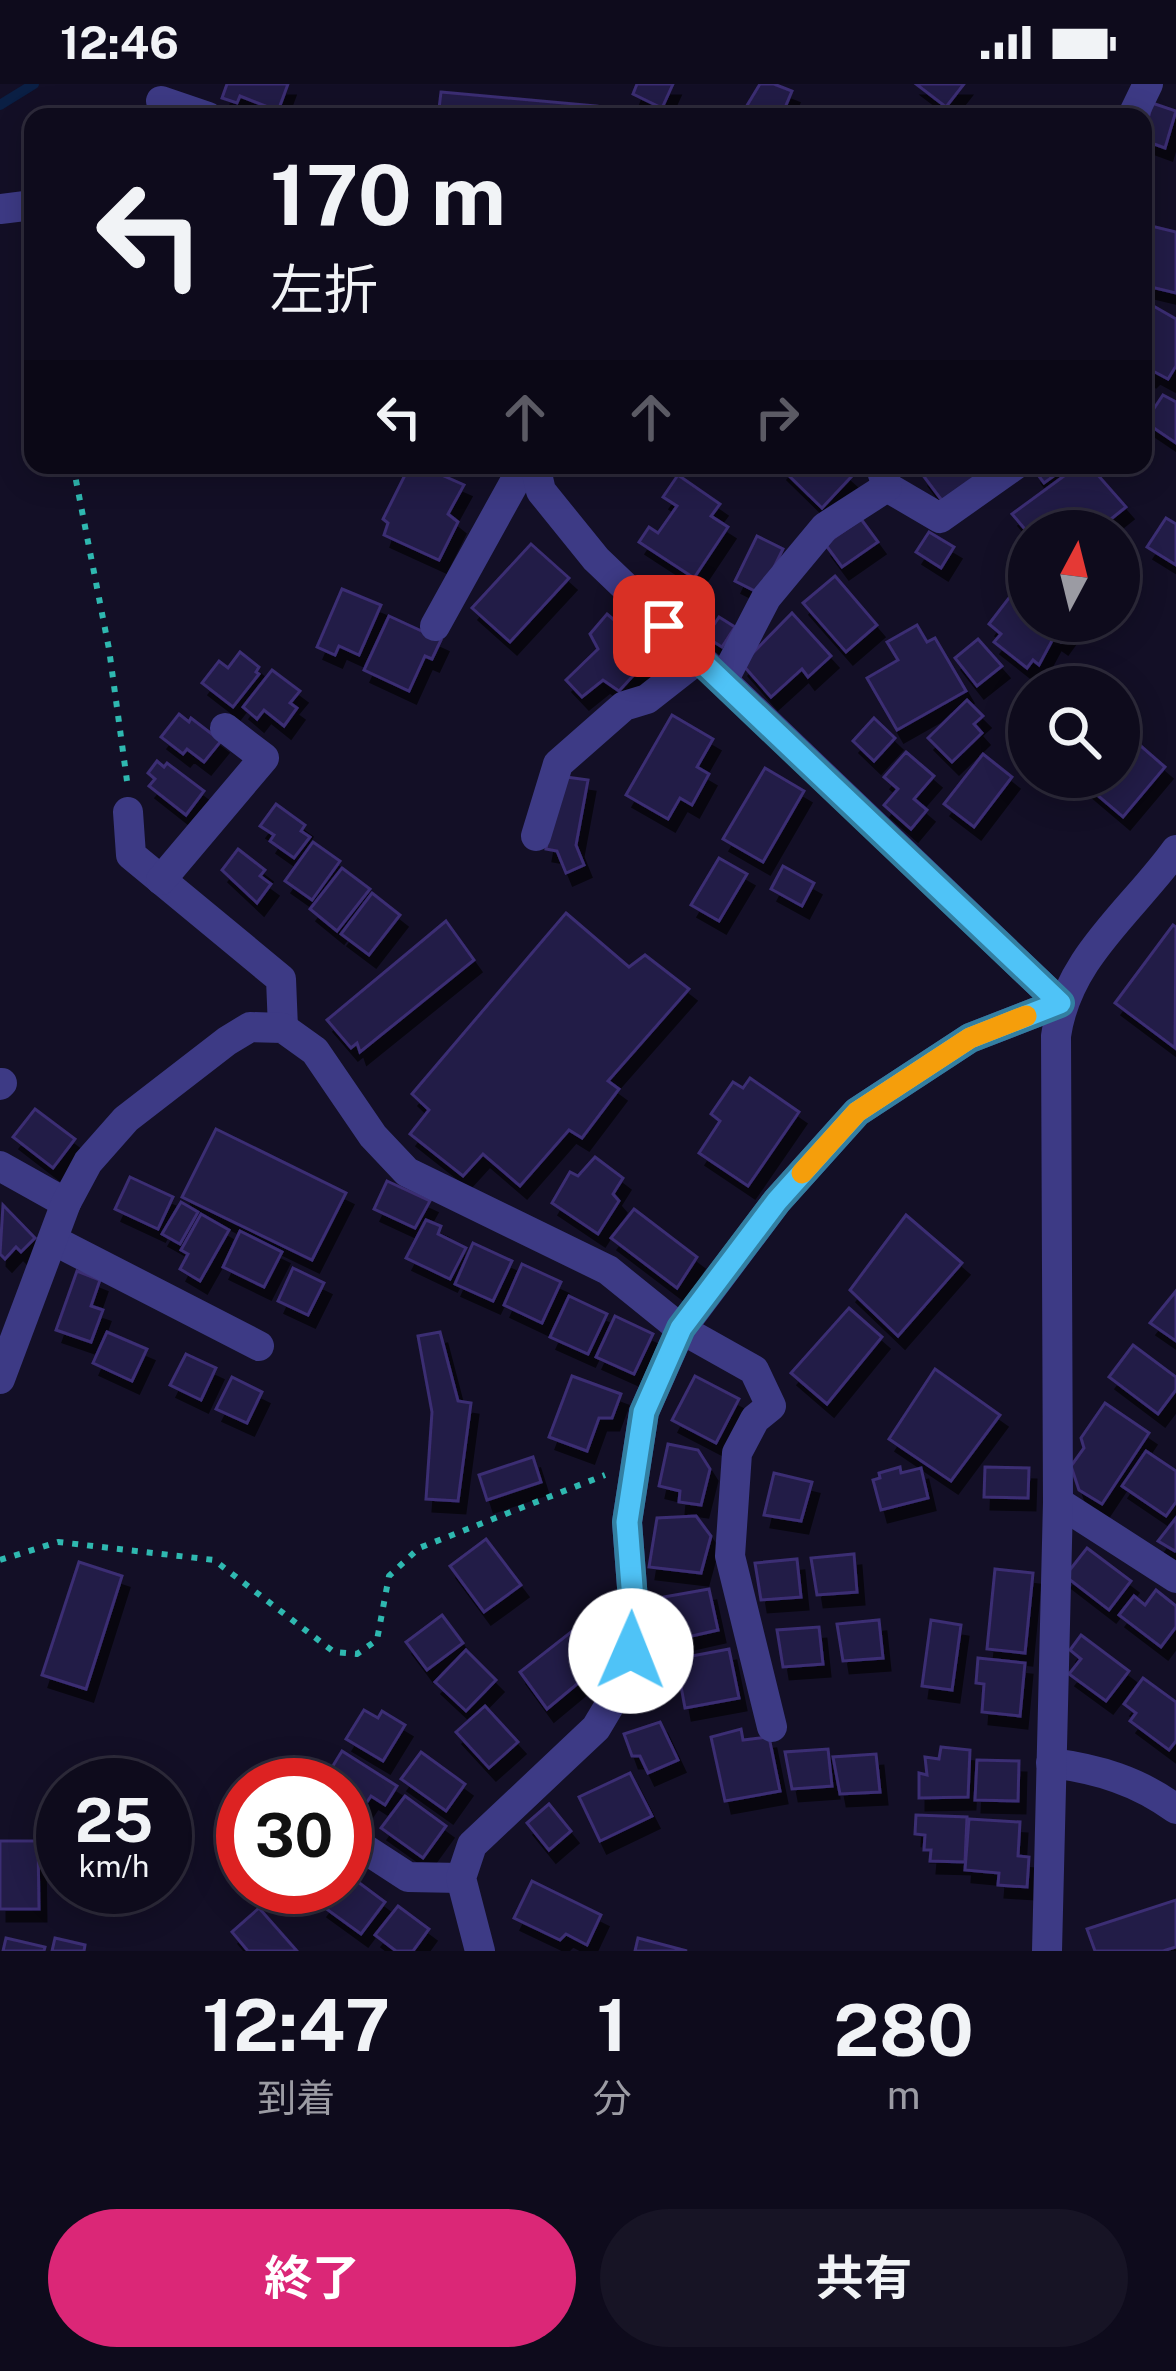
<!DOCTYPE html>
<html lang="ja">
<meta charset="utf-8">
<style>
body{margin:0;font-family:"Public Sans","Noto Sans JP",sans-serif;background:#171425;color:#f1f3f6;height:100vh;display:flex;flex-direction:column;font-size:45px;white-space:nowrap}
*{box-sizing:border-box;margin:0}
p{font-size:39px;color:#9b9ba3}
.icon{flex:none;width:66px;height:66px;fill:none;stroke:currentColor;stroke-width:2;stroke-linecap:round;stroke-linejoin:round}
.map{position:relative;height:1867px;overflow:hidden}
.side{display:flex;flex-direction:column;background:#0e0b1c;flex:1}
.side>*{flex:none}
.banner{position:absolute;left:24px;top:24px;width:1128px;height:366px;border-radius:24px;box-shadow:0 6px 30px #0003,0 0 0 3px #2e2b3b;background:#0e0b1c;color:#f1f3f6;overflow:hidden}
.needle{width:78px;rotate:7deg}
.buttons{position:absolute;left:1008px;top:426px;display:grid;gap:24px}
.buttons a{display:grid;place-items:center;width:132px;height:132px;border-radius:50%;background:#0e0b1c;box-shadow:0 6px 30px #0003,0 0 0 3px #2e2b3b;font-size:60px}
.speed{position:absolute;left:36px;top:1674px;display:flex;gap:24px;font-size:60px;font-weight:700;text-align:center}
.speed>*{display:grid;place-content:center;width:156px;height:156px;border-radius:50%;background:#0e0b1c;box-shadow:0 6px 30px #0003,0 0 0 3px #2e2b3b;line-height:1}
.speed small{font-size:30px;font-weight:400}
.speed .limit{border:18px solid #d22;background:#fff;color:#111}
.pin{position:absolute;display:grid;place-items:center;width:102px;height:102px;color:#fff;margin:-51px;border-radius:24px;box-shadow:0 6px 18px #0006}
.me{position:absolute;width:132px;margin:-66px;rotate:1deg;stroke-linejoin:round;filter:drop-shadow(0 0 9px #0008)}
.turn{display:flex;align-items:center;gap:42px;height:252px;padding:0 48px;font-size:54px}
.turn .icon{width:156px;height:156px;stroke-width:2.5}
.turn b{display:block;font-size:84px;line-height:102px}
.lanes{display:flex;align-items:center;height:114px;padding:0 48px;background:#0003;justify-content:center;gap:60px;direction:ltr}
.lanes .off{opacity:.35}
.eta{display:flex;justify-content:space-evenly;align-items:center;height:204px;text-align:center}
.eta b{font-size:72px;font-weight:700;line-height:84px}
.action{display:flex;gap:24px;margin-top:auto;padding:24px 48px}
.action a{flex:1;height:138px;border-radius:72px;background:#db2777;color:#fff;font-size:48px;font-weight:700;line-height:138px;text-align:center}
.action a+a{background:#171425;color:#f1f3f6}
.status{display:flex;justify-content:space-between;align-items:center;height:84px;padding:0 60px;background:#0e0b1c;direction:ltr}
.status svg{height:33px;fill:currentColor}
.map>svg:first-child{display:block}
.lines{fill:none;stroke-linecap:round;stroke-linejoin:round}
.stream{stroke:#0a1f44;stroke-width:10}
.building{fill:#241b47;stroke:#3b2d73;stroke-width:3;filter:url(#shadow)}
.path{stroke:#2fb8b0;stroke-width:6;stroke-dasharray:6 9;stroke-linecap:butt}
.minor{stroke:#3d3a85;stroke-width:30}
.route-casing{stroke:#337fa1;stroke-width:30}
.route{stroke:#4fc3f7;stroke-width:21}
.slow{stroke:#f59e0b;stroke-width:21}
</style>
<div class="status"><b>12:46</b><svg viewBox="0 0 49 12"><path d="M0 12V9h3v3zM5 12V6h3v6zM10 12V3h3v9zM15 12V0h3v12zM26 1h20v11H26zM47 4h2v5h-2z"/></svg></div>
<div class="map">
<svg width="1176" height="1867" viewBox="0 0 1176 1867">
<defs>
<filter id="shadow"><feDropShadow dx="7" dy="12" stdDeviation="0" flood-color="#0009"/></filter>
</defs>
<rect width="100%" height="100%" fill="#130f26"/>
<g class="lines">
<!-- stream -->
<polyline class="stream" points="0,21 34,0"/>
</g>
<!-- building -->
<g class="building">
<polygon points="227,0 288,0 278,27 240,12 237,19 222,14"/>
<polygon points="637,0 673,0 662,24 633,10"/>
<polygon points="760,0 774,0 792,7 781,33 740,33"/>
<polygon points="916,0 964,0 946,23"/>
<polygon points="441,8 597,22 596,33 438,33"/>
<polygon points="1152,19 1176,27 1165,64 1143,56"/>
<polygon points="1143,140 1176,148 1176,209 1143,201"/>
<polygon points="1143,216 1176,235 1176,282 1168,295 1153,287 1149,291 1143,288"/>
<polygon points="1163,311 1176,318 1176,359 1145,338"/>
<polygon points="410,381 419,381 464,401 448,430 458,438 439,476 384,451 388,439 383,435"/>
<polygon points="784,381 844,381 841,384 851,393 822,424 781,384"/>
<polygon points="934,381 975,381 981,390 943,418 922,390"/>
<polygon points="1043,381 1069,381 1044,399 1035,387"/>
<polygon points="1079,381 1089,381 1126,423 1096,447 1029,447 1029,450 1012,430"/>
<polygon points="678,391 720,420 711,432 728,443 694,494 639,458 649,443 658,449 677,422 663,413"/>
<polygon points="1166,434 1176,440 1176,481 1147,463"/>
<polygon points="861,435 878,458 842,483 825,460"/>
<polygon points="929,448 954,463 941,484 916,468"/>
<polygon points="757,452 783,465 761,510 735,497"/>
<polygon points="531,460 569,494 510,558 472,524"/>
<polygon points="1029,488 1029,537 1076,537 1061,558 1054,553 1039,581 1033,576 1027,584 994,558 1001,550 989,540"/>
<polygon points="835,492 877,541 846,568 803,519"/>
<polygon points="342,505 381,521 359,571 339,562 335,571 317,563"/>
<polygon points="792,529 831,572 808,593 802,585 771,613 742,580"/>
<polygon points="607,530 654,569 619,607 603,596 582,613 566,596 598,565 590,550"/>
<polygon points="389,532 441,556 432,575 425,572 409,607 364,586"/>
<polygon points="719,533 735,543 722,563 706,553"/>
<polygon points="917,541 927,558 935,554 966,607 897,646 867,594 898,576 887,558"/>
<polygon points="978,555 1002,582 977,602 955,574"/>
<polygon points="240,568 259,583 256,588 259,590 233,623 202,599 219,577 228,584"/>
<polygon points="272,586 300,607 290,619 297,624 284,642 264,626 257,635 243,623"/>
<polygon points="967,616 983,632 974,640 982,649 952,678 928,654"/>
<polygon points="179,630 189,638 191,634 221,657 204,678 187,665 183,670 161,653"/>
<polygon points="672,631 713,655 697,683 709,690 692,721 680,714 668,735 626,711"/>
<polygon points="874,634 895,654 874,677 853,657"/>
<polygon points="1119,643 1165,683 1123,733 1076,693 1119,693"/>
<polygon points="906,668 934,692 914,715 927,726 911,745 884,721 898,705 884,693"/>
<polygon points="983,670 1012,693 974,743 944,720"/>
<polygon points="157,677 164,683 167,679 204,707 186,731 149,702 155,695 148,689"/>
<polygon points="765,684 804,707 763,778 723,755"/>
<polygon points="559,692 588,696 576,761 584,781 566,789 557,767 546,765"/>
<polygon points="276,720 305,741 301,747 310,753 294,774 270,757 274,751 260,742"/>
<polygon points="313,758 340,777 312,816 285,797"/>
<polygon points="238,765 265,786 260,792 271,800 257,819 222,786"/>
<polygon points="719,774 747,790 719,837 691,821"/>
<polygon points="783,782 814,799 802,822 771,805"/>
<polygon points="342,784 370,805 337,847 310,825"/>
<polygon points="372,809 400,831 369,871 341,850"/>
<polygon points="566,829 629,883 645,871 689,905 608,997 619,1005 582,1054 569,1046 520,1102 483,1070 463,1092 410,1050 429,1026 412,1010"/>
<polygon points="446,837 474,876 360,968 357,959 351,964 327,936"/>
<polygon points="1173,841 1176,843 1175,964 1115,919"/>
<polygon points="750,994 799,1028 748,1102 699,1069 720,1037 711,1030 733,998 743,1004"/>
<polygon points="35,1025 75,1055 53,1084 13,1053"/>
<polygon points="216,1045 346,1109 312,1176 182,1113"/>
<polygon points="595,1073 623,1094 613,1110 619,1117 598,1150 552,1119 570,1088 578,1092"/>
<polygon points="130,1093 173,1113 158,1145 115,1125"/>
<polygon points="387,1097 430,1117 415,1144 374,1125"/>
<polygon points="181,1118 198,1128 180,1160 162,1150"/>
<polygon points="3,1121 35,1154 21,1168 16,1163 5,1175 0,1170"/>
<polygon points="634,1125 697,1173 677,1204 611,1154"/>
<polygon points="201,1130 229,1146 200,1197 180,1185 188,1170 181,1166"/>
<polygon points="906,1131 962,1179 898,1252 850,1206"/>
<polygon points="426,1136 441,1142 438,1150 466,1164 450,1195 406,1174"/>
<polygon points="240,1147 282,1168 264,1203 223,1183"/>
<polygon points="473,1159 512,1177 493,1217 455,1200"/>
<polygon points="522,1180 561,1198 542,1239 504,1221"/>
<polygon points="293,1184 324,1199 308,1231 278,1217"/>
<polygon points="77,1187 100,1196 91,1222 103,1226 91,1258 56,1246"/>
<polygon points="1176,1207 1176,1257 1150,1239"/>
<polygon points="569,1212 607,1230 588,1270 550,1253"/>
<polygon points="849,1224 882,1253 827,1320 791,1289"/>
<polygon points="615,1232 653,1250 634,1290 596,1273"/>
<polygon points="107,1248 147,1265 132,1297 93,1279"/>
<polygon points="440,1248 458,1317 471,1319 458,1417 426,1415 432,1328 418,1252"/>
<polygon points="1133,1261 1176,1293 1176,1306 1158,1330 1109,1293"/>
<polygon points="186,1270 216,1284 201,1316 170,1301"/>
<polygon points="935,1285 1000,1331 951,1397 889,1355"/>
<polygon points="572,1292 621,1310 612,1334 599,1334 587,1367 549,1353"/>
<polygon points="695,1292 739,1315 716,1359 672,1336"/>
<polygon points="232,1293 262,1308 247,1339 216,1325"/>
<polygon points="1105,1319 1149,1349 1102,1420 1079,1406 1071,1382 1084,1364 1081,1354"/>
<polygon points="668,1360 698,1366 710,1385 701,1421 679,1418 680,1407 659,1402"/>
<polygon points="1146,1367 1176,1387 1176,1418 1166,1432 1122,1402"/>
<polygon points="533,1373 541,1398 487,1416 479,1391"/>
<polygon points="900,1383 901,1389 921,1384 928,1414 881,1426 873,1396 880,1394 879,1389"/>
<polygon points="985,1383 1029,1384 1028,1414 984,1413"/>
<polygon points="774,1389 812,1398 801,1437 764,1431"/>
<polygon points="696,1432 711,1452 701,1489 649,1483 657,1434"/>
<polygon points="1176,1434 1176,1466 1175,1467 1158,1457"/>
<polygon points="486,1455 521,1501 484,1528 450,1482"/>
<polygon points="1087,1464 1131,1497 1109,1526 1065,1492"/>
<polygon points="854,1470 857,1508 817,1511 811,1474"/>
<polygon points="797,1475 801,1513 761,1516 755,1479"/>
<polygon points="79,1478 122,1492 86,1605 42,1591"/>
<polygon points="995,1485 1033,1489 1025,1569 987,1565"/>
<polygon points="709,1505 718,1546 670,1557 664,1513"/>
<polygon points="1156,1506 1176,1522 1176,1543 1161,1563 1119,1531 1134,1512 1145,1521"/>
<polygon points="442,1531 463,1559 427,1586 406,1558"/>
<polygon points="879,1536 883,1574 843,1577 837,1540"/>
<polygon points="931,1536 961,1541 952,1606 922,1602"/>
<polygon points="585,1537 612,1571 547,1625 520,1588"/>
<polygon points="819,1543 823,1580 783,1583 777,1546"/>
<polygon points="1081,1551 1129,1587 1106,1617 1069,1590 1081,1575 1070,1566"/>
<polygon points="729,1565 739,1614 685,1624 676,1575"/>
<polygon points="466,1566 496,1596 466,1627 435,1598"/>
<polygon points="978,1574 1025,1579 1020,1632 982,1628 984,1600 976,1599"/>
<polygon points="1143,1594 1176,1618 1176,1657 1169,1666 1130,1637 1136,1629 1124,1620"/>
<polygon points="485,1622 518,1658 489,1684 456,1648"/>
<polygon points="364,1626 378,1634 382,1627 405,1641 383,1677 346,1655"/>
<polygon points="660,1638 678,1676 648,1689 640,1672 632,1672 624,1650"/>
<polygon points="741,1645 743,1656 769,1653 780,1707 725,1717 711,1653"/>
<polygon points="941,1663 970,1666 968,1713 919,1714 919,1689 927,1691 925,1673 939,1675"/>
<polygon points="828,1665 832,1702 792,1705 785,1668"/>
<polygon points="342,1667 397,1702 385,1721 371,1712 363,1724 345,1712 345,1701 323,1698"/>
<polygon points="421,1668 465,1700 446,1727 401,1695"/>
<polygon points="876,1670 880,1708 840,1710 833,1673"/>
<polygon points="977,1676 1019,1677 1018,1717 975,1716"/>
<polygon points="630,1689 652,1732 600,1757 579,1713"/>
<polygon points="405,1712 446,1742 423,1774 381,1744"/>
<polygon points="549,1720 571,1747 549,1766 527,1739"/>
<polygon points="916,1731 967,1733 965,1778 930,1777 931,1766 924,1766 925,1751 915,1750"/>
<polygon points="969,1735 1020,1738 1018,1772 1029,1773 1027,1803 998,1801 999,1789 965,1786"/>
<polygon points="0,1757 38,1757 39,1825 0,1825"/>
<polygon points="346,1789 385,1818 361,1850 321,1821 335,1803 345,1803"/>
<polygon points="532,1797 601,1831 587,1861 566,1850 560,1856 514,1834"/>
<polygon points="1176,1816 1176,1863 1163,1867 1095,1867 1087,1845"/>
<polygon points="398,1822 429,1845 413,1867 396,1867 375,1851"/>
<polygon points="259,1824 297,1867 248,1867 232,1848"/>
<polygon points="6,1854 45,1863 44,1867 3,1867"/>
<polygon points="55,1854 85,1861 84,1867 52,1867"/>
<polygon points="638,1854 687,1867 635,1867"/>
</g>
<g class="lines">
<!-- path -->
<g class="path">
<polyline points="73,381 109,565 127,697"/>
<polyline points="0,1476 58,1458 214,1476 334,1568 357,1570 377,1556 389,1492 419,1464 605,1391"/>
</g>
<!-- minor -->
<g class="minor">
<polyline points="161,17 208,33"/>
<polyline points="1132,33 1148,0"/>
<polyline points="0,125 33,121"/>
<polyline points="880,381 887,403 940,434 1015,381"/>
<polyline points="435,542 518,392 535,382"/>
<polyline points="723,597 766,514 825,443 887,403"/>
<polyline points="128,728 131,771 281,895 283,944"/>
<polyline points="536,752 558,680 624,622 647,615 698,575"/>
<polyline points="161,796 264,674 225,644"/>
<polyline points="0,1001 2,999"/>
<polyline points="0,1082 66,1119"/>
<polyline points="53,1156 259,1262"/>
<polyline points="0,1295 66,1119 88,1078 126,1035 227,957 250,943 283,944 315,967 373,1052 407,1088 608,1186 681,1245 754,1286 771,1322 755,1335 737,1369 730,1472 772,1643"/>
<polyline points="1058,1418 1176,1494"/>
<path d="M1051 1679C1098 1685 1138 1697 1176 1725"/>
<polyline points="345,1752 408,1793 461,1794"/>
<polyline points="480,1867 461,1794 472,1761 596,1644 627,1592 635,1542 627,1438 644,1328 681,1245 777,1117 857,1028 970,954 1060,919 596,475 541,407 535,381"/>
<path d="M1047 1867 1058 1418 1056 952C1067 874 1132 827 1176 766"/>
</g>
</g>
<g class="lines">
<defs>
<polyline id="route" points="631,1567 635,1542 627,1438 644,1328 681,1244 777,1117 857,1028 970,954 1060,919 664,542"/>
</defs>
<!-- route casing -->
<use href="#route" class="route-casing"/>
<!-- route -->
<use href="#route" class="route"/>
<!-- slow -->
<polyline class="slow" points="802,1089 857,1028 970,954 1026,932"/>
</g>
</svg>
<div class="buttons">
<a><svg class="needle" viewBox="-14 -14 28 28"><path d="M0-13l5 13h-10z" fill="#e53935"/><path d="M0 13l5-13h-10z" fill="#9b9ba3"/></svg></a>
<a><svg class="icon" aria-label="search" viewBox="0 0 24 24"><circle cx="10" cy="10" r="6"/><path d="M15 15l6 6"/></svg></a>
</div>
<div class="speed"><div>25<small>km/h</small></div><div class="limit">30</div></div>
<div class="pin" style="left:664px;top:542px;background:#d93025"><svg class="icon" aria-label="arrive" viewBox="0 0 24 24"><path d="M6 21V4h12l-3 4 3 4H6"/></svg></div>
<svg class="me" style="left:631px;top:1567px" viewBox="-20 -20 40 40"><circle r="19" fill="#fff"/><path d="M0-13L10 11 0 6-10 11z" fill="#4fc3f7"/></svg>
<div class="banner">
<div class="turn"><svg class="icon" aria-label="left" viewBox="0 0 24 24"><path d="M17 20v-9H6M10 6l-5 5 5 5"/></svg><div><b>170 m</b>左折</div></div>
<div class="lanes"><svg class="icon" aria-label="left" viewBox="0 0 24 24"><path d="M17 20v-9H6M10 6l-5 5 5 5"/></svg><svg class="icon off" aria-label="ahead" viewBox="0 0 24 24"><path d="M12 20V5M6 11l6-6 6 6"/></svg><svg class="icon off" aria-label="ahead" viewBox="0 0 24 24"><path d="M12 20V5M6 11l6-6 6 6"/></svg><svg class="icon off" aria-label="right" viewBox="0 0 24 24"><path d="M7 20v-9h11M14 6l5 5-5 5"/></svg></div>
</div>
</div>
<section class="side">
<div class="eta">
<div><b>12:47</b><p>到着</p></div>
<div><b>1</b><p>分</p></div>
<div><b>280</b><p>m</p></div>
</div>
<div class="action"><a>終了</a><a>共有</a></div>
</section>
